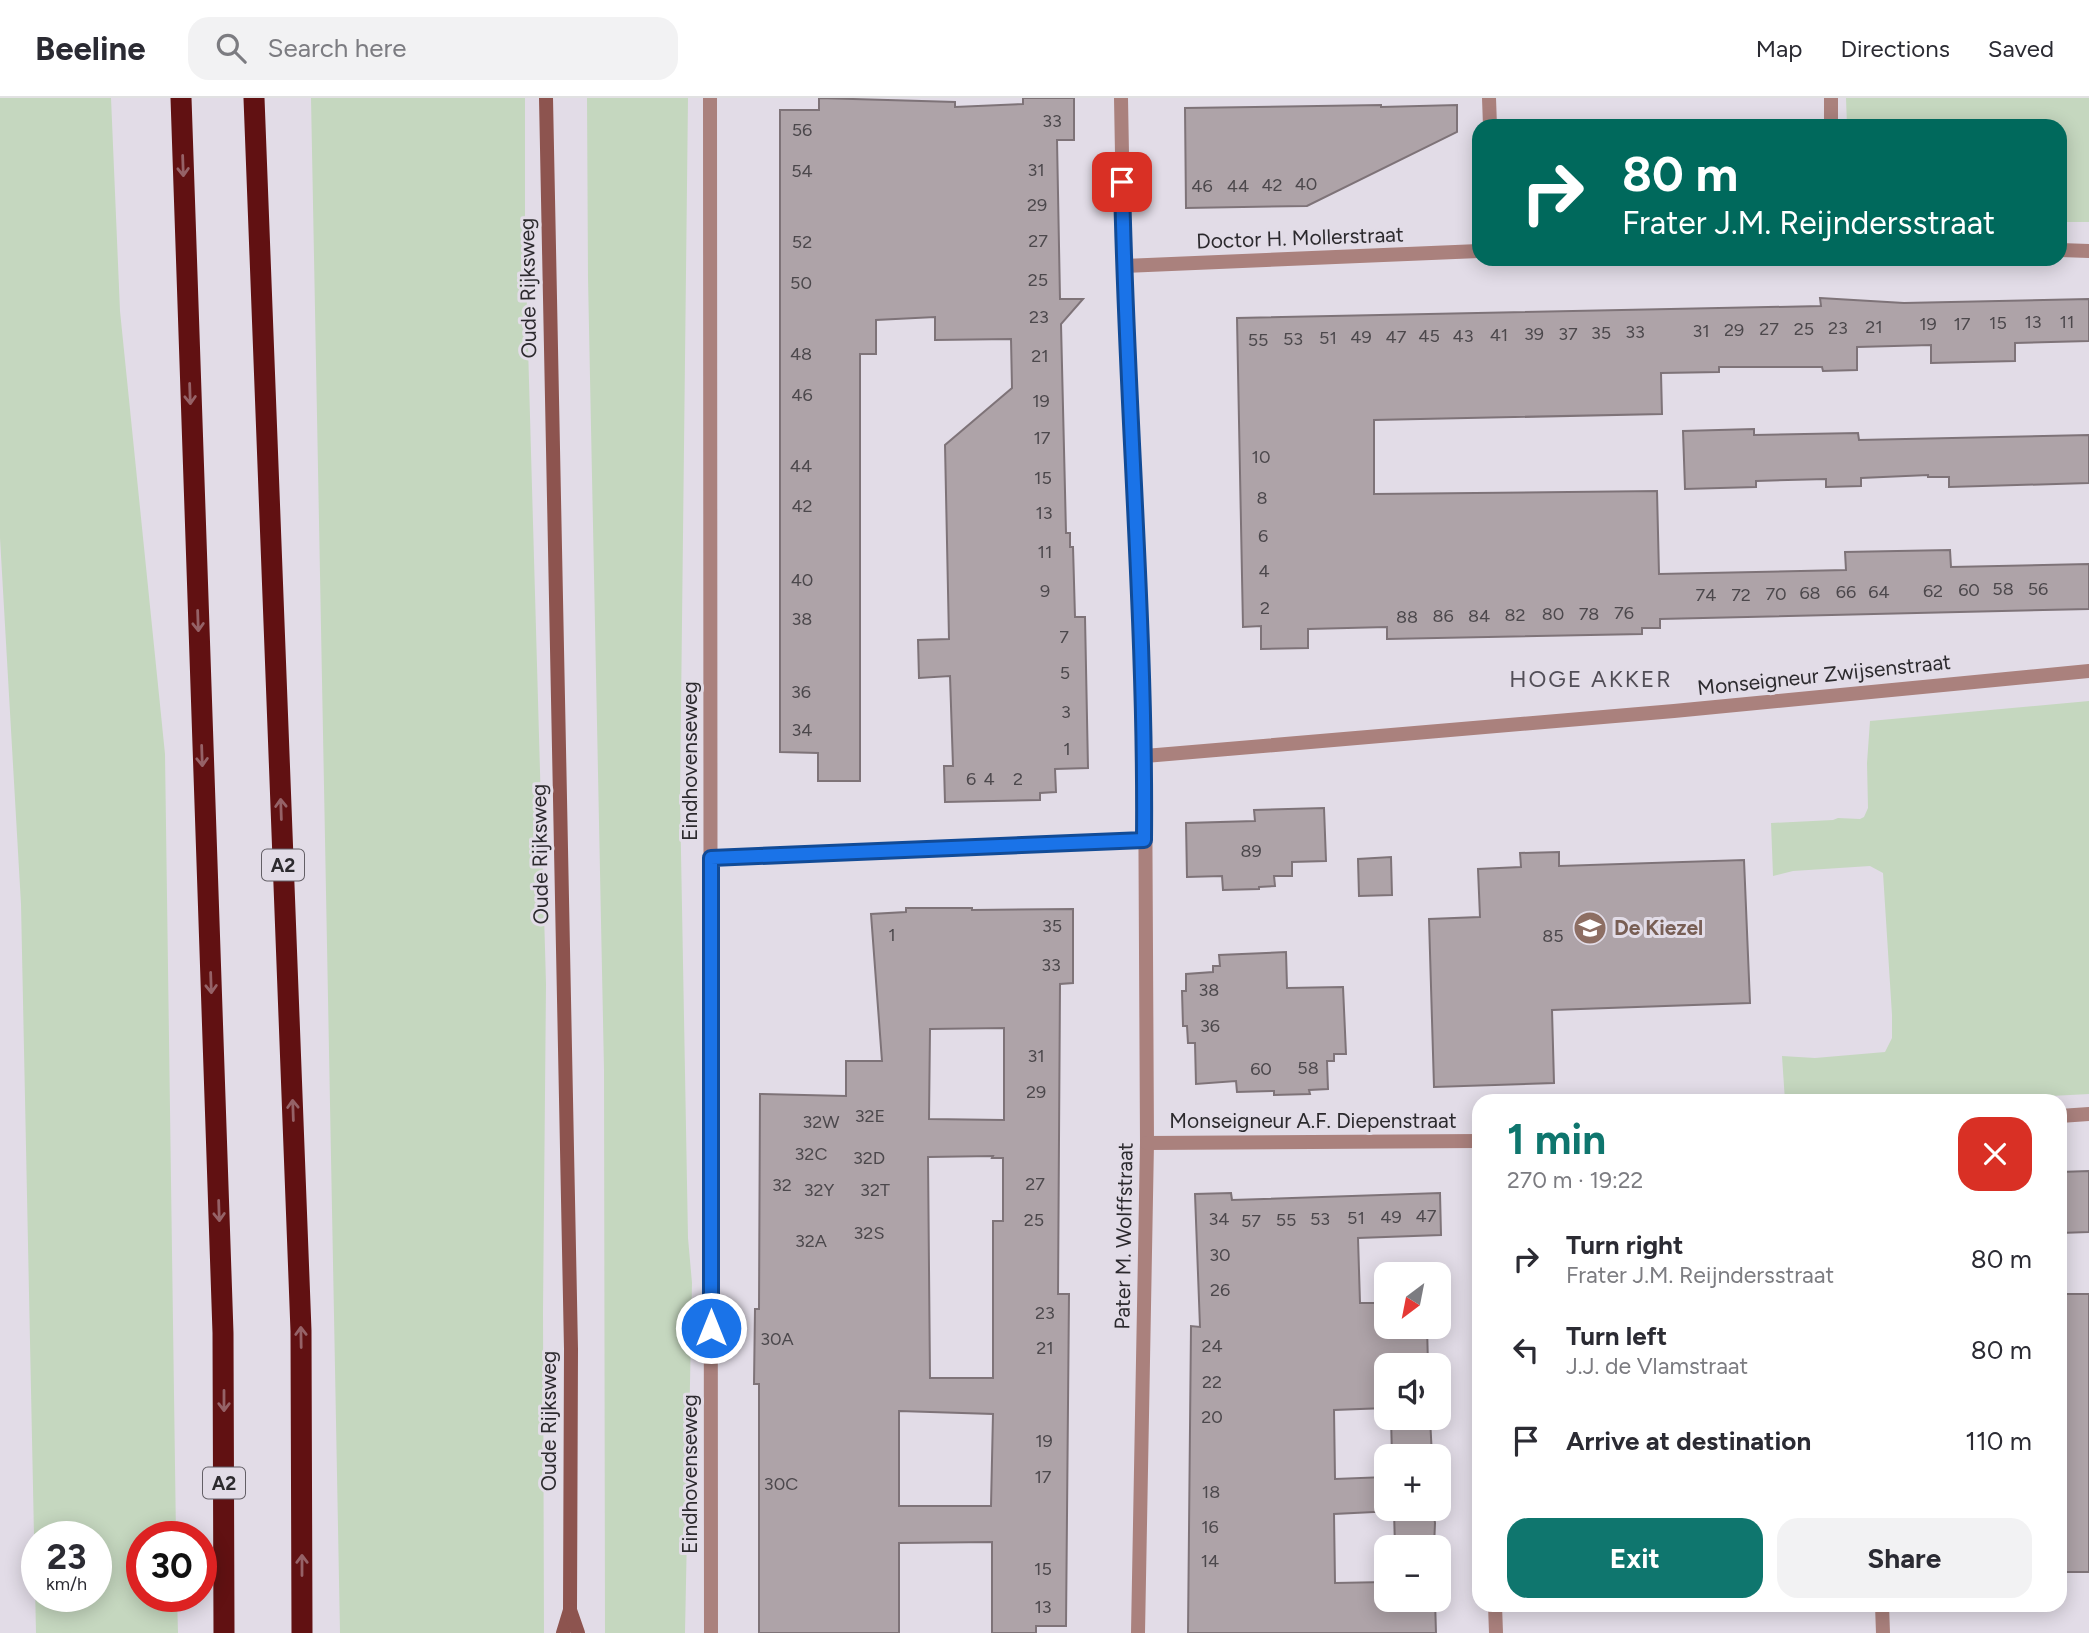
<!DOCTYPE html>
<meta charset="utf-8">
<style>
body{margin:0;font-family:Figtree,sans-serif;background:#f2f2f3;color:#2b2b33;height:100vh;display:flex;flex-direction:column;font-size:26px;white-space:nowrap}
*{box-sizing:border-box;margin:0}
p{font-size:23px;color:#7c7c81}
.icon{flex:none;width:38px;height:38px;fill:none;stroke:currentColor;stroke-width:2;stroke-linecap:round;stroke-linejoin:round}
.map{position:relative;flex:1;overflow:hidden}
.side{position:absolute;left:1472px;top:996px;width:595px;height:518px;display:flex;flex-direction:column;background:#fff;border-radius:21px;box-shadow:0 4px 18px #0003}
.side>*{flex:none}
.hud{position:absolute;left:1472px;top:21px;width:595px;height:147px;border-radius:21px;box-shadow:0 4px 18px #0003;background:#00695c;color:#fff;overflow:hidden}
.needle{width:46px;rotate:212deg}
.fabs{position:absolute;left:1374px;top:1164px;display:grid;gap:14px}
.fabs a{display:grid;place-items:center;width:77px;height:77px;border-radius:14px;background:#fff;box-shadow:0 4px 18px #0003;font-size:35px}
.speed{position:absolute;left:21px;top:1423px;display:flex;gap:14px;font-size:35px;font-weight:700;text-align:center}
.speed>*{display:grid;place-content:center;width:91px;height:91px;border-radius:50%;background:#fff;box-shadow:0 4px 18px #0003;line-height:1}
.speed small{font-size:18px;font-weight:400}
.speed .limit{border:10px solid #d22;background:#fff;color:#111}
.pin{position:absolute;display:grid;place-items:center;width:60px;height:60px;color:#fff;margin:-30px;border-radius:14px;box-shadow:0 4px 10px #0006}
.me{position:absolute;width:77px;margin:-38px;rotate:0deg;stroke-linejoin:round;filter:drop-shadow(0 0 5px #0008)}
.turn{display:flex;align-items:center;gap:24px;height:147px;padding:0 35px;font-size:32px}
.turn .icon{width:91px;height:91px;stroke-width:2.5}
.turn b{display:block;font-size:49px;line-height:60px}
.round{display:grid;place-items:center;flex:none;width:74px;height:74px;border-radius:21px;background:#f2f2f3}
.overview{display:flex;align-items:center;justify-content:space-between;height:119px;padding:0 35px}
h1{font-size:42px;font-weight:700;line-height:52px;color:#0f766e}
.action{display:flex;gap:14px;margin-top:auto;padding:14px 35px}
.action a{flex:1;height:80px;border-radius:21px;background:#0f766e;color:#fff;font-size:28px;font-weight:700;line-height:80px;text-align:center}
.action a+a{background:#f2f2f3;color:#2b2b33}
ul{padding:0;list-style:none}
li{display:flex;align-items:center;gap:21px;height:91px;padding:0 35px}
li div{flex:1}
li b{display:block;font-size:26px}
li em{font-style:normal}
header{display:flex;align-items:center;gap:42px;box-sizing:border-box;height:98px;padding:0 35px;background:#fff;border-bottom:2px solid #e1e1e2}
header strong{font-size:33px}
nav{display:flex;gap:38px;margin-inline-start:auto;font-size:24px}
.search{width:490px;height:63px;background:#f2f2f3;display:flex;align-items:center;gap:18px;box-sizing:border-box;padding:0 24px;border-radius:21px;color:#7c7c81;font-size:26px}
.map>svg:first-child{display:block}
.green{fill:#c5d7bf;fill-rule:evenodd}
.building{fill:#aea3a8;stroke:#7e7378;stroke-width:2;fill-rule:evenodd}
.lines{fill:none;stroke-linecap:round;stroke-linejoin:round}
.street{stroke:#aa817d;stroke-width:14}
.secondary{stroke:#8d544f;stroke-width:14}
.highway{stroke:#611112;stroke-width:21}
.oneway{stroke:#956267}
.route-casing{stroke:#114b97;stroke-width:18}
.route{stroke:#1a73e8;stroke-width:12}
.labels{text-anchor:middle;stroke-width:6;stroke-linejoin:round;paint-order:stroke}
.number-label{font-size:18px;fill:#4c484c}
.shield{fill:#e2dce7;stroke:#635f66;stroke-width:2}
.shield-label{font-size:19px;font-weight:bold;fill:#2c2a2e}
.street-label{font-size:21px;fill:#2c2a2e;stroke:#e2dce7}
.education-label{font-size:21px;font-weight:bold;fill:#785e54;stroke:#e2dce7;text-anchor:start}
.neighbourhood-label{font-size:23px;letter-spacing:2px;fill:#524e57;stroke:#e2dce7}
</style>
<header>
<strong>Beeline</strong>
<div class="search"><svg class="icon" aria-label="search" viewBox="0 0 24 24"><circle cx="10" cy="10" r="6"/><path d="M15 15l6 6"/></svg>Search here</div>
<nav><a>Map</a><a>Directions</a><a>Saved</a></nav>
</header>
<div class="map">
<svg width="2089" height="1535" viewBox="0 0 2089 1535">
<rect width="100%" height="100%" fill="#e2dce7"/>
<!-- green -->
<g class="green">
<path d="M0 0H111L120 213 165 656 176 1438H142V1498H177L178 1535H36L21 806 0 440ZM37 1438H96V1498H37Z"/>
<polygon points="311,0 525,0 525,141 546,886 543,1214 544,1535 340,1535"/>
<polygon points="587,0 688,0 680,699 688,1140 692,1185 685,1535 605,1535 604,972 588,180"/>
<polygon points="1846,0 2089,0 2089,124 2060,124 2060,28 1847,28"/>
<polygon points="2089,603 2089,996 1958,1003 1785,1003 1782,958 1815,960 1885,954 1892,940 1892,917 1883,775 1870,768 1793,773 1773,778 1771,725 1833,722 1838,720 1860,721 1864,719 1868,710 1867,665 1870,623"/>
</g>
<!-- building -->
<g class="building">
<polygon points="819,0 955,4 955,9 1023,6 1023,0 1074,0 1074,42 1057,42 1060,201 1083,201 1061,226 1066,435 1070,435 1070,449 1073,449 1075,519 1085,519 1088,670 1055,671 1056,694 1040,695 1040,702 945,704 944,668 953,668 950,578 919,580 918,542 949,541 945,347 1012,290 1011,241 935,242 935,219 876,222 876,256 860,256 860,683 818,683 818,655 780,654 780,12 819,12"/>
<polygon points="1381,7 1381,9 1457,7 1457,34 1307,108 1186,110 1185,10"/>
<polygon points="1820,200 1904,205 2089,201 2089,243 2015,245 2015,263 1931,265 1931,247 1857,249 1857,272 1823,273 1822,269 1719,269 1719,274 1661,275 1662,316 1374,322 1374,396 1657,393 1659,476 1846,472 1845,454 1950,452 1951,469 2089,466 2089,511 1660,521 1660,530 1642,530 1642,536 1387,541 1387,529 1308,531 1308,550 1261,551 1261,528 1243,529 1237,220 1821,208"/>
<polygon points="1754,331 1754,337 1858,335 1859,342 2089,337 2089,385 1949,389 1949,379 1928,379 1928,377 1861,380 1861,388 1826,389 1826,381 1756,383 1756,389 1685,391 1683,333"/>
<polygon points="1324,710 1326,763 1292,764 1292,778 1274,778 1275,788 1259,789 1259,791 1223,792 1222,778 1187,779 1186,725 1255,723 1254,712"/>
<polygon points="1559,754 1559,768 1744,762 1750,905 1552,912 1554,985 1434,989 1429,821 1480,819 1478,771 1521,769 1520,755"/>
<polygon points="1391,759 1392,797 1359,798 1358,761"/>
<path d="M906 810H972V812L1073 811V885L1060 886 1058 1196H1069L1066 1528H1036V1535H992V1444L899 1445V1535H759V1286H754L755 1211H759L760 996 846 998V963H882L871 816 906 814ZM1004 930V1022L929 1021 930 931ZM993 1058 992 1060H1003V1123H993V1280H930L928 1059ZM899 1313 993 1316 991 1408H899Z"/>
<polygon points="1286,854 1287,890 1343,889 1346,956 1334,956 1334,963 1327,963 1328,991 1309,992 1310,996 1274,997 1274,993 1237,994 1236,983 1196,986 1195,945 1188,945 1187,928 1183,928 1182,893 1186,893 1186,876 1213,874 1213,868 1220,868 1219,857"/>
<polygon points="2089,1073 2089,1134 2060,1135 2060,1074"/>
<polygon points="1231,1095 1232,1102 1440,1095 1441,1137 1358,1140 1360,1205 1386,1205 1386,1228 1427,1228 1428,1267 1386,1267 1386,1310 1334,1312 1335,1381 1386,1379 1386,1410 1433,1410 1435,1425 1434,1449 1395,1449 1394,1413 1334,1416 1335,1485 1386,1484 1386,1502 1435,1502 1436,1535 1188,1535 1191,1228 1200,1229 1195,1096"/>
<polygon points="2060,1196 2089,1196 2089,1474 2062,1474"/>
<polygon points="1391,1320 1430,1320 1432,1358 1392,1358"/>
</g>
<g class="lines">
<!-- street -->
<g class="street">
<polyline points="710,0 711,1535"/>
<polyline points="1121,0 1124,168 1145,658 1147,1045 1138,1535"/>
<polyline points="1489,0 1490,28"/>
<polyline points="1831,0 1831,28"/>
<polyline points="2060,152 2089,153"/>
<polyline points="1124,168 1479,153"/>
<polyline points="1145,658 1674,613 2089,573"/>
<polyline points="711,760 1144,742"/>
<polyline points="2060,1018 2089,1016"/>
<polyline points="1147,1045 1479,1043"/>
<polyline points="1495,1507 1496,1535"/>
<polyline points="1882,1507 1883,1535"/>
</g>
<!-- secondary -->
<g class="secondary">
<polyline points="546,0 571,1251 570,1512 563,1535"/>
<polyline points="570,1512 578,1535"/>
</g>
<!-- highway -->
<g class="highway">
<polyline points="181,0 223,1235 224,1535"/>
<polyline points="254,0 301,1233 302,1535"/>
</g>
</g>
<!-- one-way arrows -->
<defs><path id="oneway-shaft" d="M-6 0H5M1.5-3L5.5 0L1.5 3" fill="none" stroke-width="1.6" stroke-linecap="round" stroke-linejoin="round" transform="scale(1.75)"/></defs>
<g class="oneway">
<use href="#oneway-shaft" transform="translate(183 68) rotate(88)"/>
<use href="#oneway-shaft" transform="translate(190 296) rotate(88)"/>
<use href="#oneway-shaft" transform="translate(198 523) rotate(88)"/>
<use href="#oneway-shaft" transform="translate(202 658) rotate(88)"/>
<use href="#oneway-shaft" transform="translate(281 711) rotate(-92)"/>
<use href="#oneway-shaft" transform="translate(211 885) rotate(88)"/>
<use href="#oneway-shaft" transform="translate(293 1012) rotate(-92)"/>
<use href="#oneway-shaft" transform="translate(219 1113) rotate(88)"/>
<use href="#oneway-shaft" transform="translate(301 1239) rotate(-91)"/>
<use href="#oneway-shaft" transform="translate(224 1303) rotate(90)"/>
<use href="#oneway-shaft" transform="translate(302 1467) rotate(-90)"/>
</g>
<g class="lines">
<defs>
<path id="route" d="M711 1230V760L1144 742C1146 523 1126 303 1122 84"/>
</defs>
<!-- route casing -->
<use href="#route" class="route-casing"/>
<!-- route -->
<use href="#route" class="route"/>
</g>
<!-- icons -->
<defs>
<symbol id="school-disc" viewBox="-11 -11 22 22"><circle r="9.5" fill="#8d6e63" stroke="#e2dce7"/><path d="M0-5L7-2L0 1L-7-2ZM-4 1L0 2.5L4 1V4Q0 6-4 4Z" fill="#fff"/></symbol>
</defs>
<g fill-rule="evenodd">
<use href="#school-disc" x="1571" y="811" width="38" height="38"/>
</g>
<g class="labels">
<!-- number labels -->
<g class="number-label">
<text x="1052" y="29">33</text>
<text x="802" y="38">56</text>
<text x="1036" y="78">31</text>
<text x="802" y="79">54</text>
<text x="1306" y="92">40</text>
<text x="1272" y="93">42</text>
<text x="1202" y="94">46</text>
<text x="1238" y="94">44</text>
<text x="1037" y="113">29</text>
<text x="1038" y="149">27</text>
<text x="802" y="150">52</text>
<text x="1038" y="188">25</text>
<text x="801" y="191">50</text>
<text x="1039" y="225">23</text>
<text x="2033" y="230">13</text>
<text x="2067" y="230">11</text>
<text x="1998" y="231">15</text>
<text x="1928" y="232">19</text>
<text x="1962" y="232">17</text>
<text x="1874" y="235">21</text>
<text x="1838" y="236">23</text>
<text x="1769" y="237">27</text>
<text x="1804" y="237">25</text>
<text x="1734" y="238">29</text>
<text x="1701" y="239">31</text>
<text x="1635" y="240">33</text>
<text x="1601" y="241">35</text>
<text x="1534" y="242">39</text>
<text x="1568" y="242">37</text>
<text x="1499" y="243">41</text>
<text x="1429" y="244">45</text>
<text x="1463" y="244">43</text>
<text x="1361" y="245">49</text>
<text x="1396" y="245">47</text>
<text x="1328" y="246">51</text>
<text x="1293" y="247">53</text>
<text x="1258" y="248">55</text>
<text x="801" y="262">48</text>
<text x="1040" y="264">21</text>
<text x="802" y="303">46</text>
<text x="1041" y="309">19</text>
<text x="1042" y="346">17</text>
<text x="1261" y="365">10</text>
<text x="801" y="374">44</text>
<text x="1043" y="386">15</text>
<text x="1262" y="406">8</text>
<text x="802" y="414">42</text>
<text x="1044" y="421">13</text>
<text x="1263" y="444">6</text>
<text x="1045" y="460">11</text>
<text x="1264" y="479">4</text>
<text x="802" y="488">40</text>
<text x="2003" y="497">58</text>
<text x="2038" y="497">56</text>
<text x="1969" y="498">60</text>
<text x="1045" y="499">9</text>
<text x="1933" y="499">62</text>
<text x="1846" y="500">66</text>
<text x="1879" y="500">64</text>
<text x="1810" y="501">68</text>
<text x="1776" y="502">70</text>
<text x="1706" y="503">74</text>
<text x="1741" y="503">72</text>
<text x="1265" y="516">2</text>
<text x="1624" y="521">76</text>
<text x="1553" y="522">80</text>
<text x="1589" y="522">78</text>
<text x="1515" y="523">82</text>
<text x="1443" y="524">86</text>
<text x="1479" y="524">84</text>
<text x="1407" y="525">88</text>
<text x="802" y="527">38</text>
<text x="1064" y="545">7</text>
<text x="1065" y="581">5</text>
<text x="801" y="600">36</text>
<text x="1066" y="620">3</text>
<text x="802" y="638">34</text>
<text x="1067" y="657">1</text>
<text x="971" y="687">6</text>
<text x="989" y="687">4</text>
<text x="1018" y="687">2</text>
<text x="1251" y="759">89</text>
<text x="1052" y="834">35</text>
<text x="892" y="843">1</text>
<text x="1553" y="844">85</text>
<text x="1051" y="873">33</text>
<text x="1209" y="898">38</text>
<text x="1210" y="934">36</text>
<text x="1036" y="964">31</text>
<text x="1308" y="976">58</text>
<text x="1261" y="977">60</text>
<text x="1036" y="1000">29</text>
<text x="870" y="1024">32E</text>
<text x="821" y="1030">32W</text>
<text x="811" y="1062">32C</text>
<text x="869" y="1066">32D</text>
<text x="1035" y="1092">27</text>
<text x="782" y="1093">32</text>
<text x="819" y="1098">32Y</text>
<text x="875" y="1098">32T</text>
<text x="1426" y="1124">47</text>
<text x="1391" y="1125">49</text>
<text x="1356" y="1126">51</text>
<text x="1219" y="1127">34</text>
<text x="1320" y="1127">53</text>
<text x="1034" y="1128">25</text>
<text x="1286" y="1128">55</text>
<text x="1251" y="1129">57</text>
<text x="869" y="1141">32S</text>
<text x="811" y="1149">32A</text>
<text x="1220" y="1163">30</text>
<text x="1220" y="1198">26</text>
<text x="1045" y="1221">23</text>
<text x="777" y="1247">30A</text>
<text x="1212" y="1254">24</text>
<text x="1045" y="1256">21</text>
<text x="1212" y="1290">22</text>
<text x="1212" y="1325">20</text>
<text x="1044" y="1349">19</text>
<text x="1043" y="1385">17</text>
<text x="781" y="1392">30C</text>
<text x="1211" y="1400">18</text>
<text x="1210" y="1435">16</text>
<text x="1210" y="1469">14</text>
<text x="1043" y="1477">15</text>
<text x="1043" y="1515">13</text>
</g>
<!-- shield labels -->
<g class="shield">
<rect x="262" y="751.5" width="42" height="31" rx="5"/>
<rect x="203" y="1369.5" width="42" height="31" rx="5"/>
</g>
<g class="shield-label">
<text x="283" y="774">A2</text>
<text x="224" y="1392">A2</text>
</g>
<!-- street labels -->
<g class="street-label">
<text transform="translate(1300 140) rotate(-2)" y="7">Doctor H. Mollerstraat</text>
<text transform="translate(528 190) rotate(-91)" y="7">Oude Rijksweg</text>
<text transform="translate(1824 577) rotate(-6)" y="7">Monseigneur Zwijsenstraat</text>
<text transform="translate(690 663) rotate(-90)" y="7">Eindhovenseweg</text>
<text transform="translate(540 756) rotate(-91)" y="7">Oude Rijksweg</text>
<text x="1313" y="1030">Monseigneur A.F. Diepenstraat</text>
<text transform="translate(1124 1138) rotate(-89)" y="7">Pater M. Wolffstraat</text>
<text transform="translate(549 1323) rotate(-90)" y="7">Oude Rijksweg</text>
<text transform="translate(690 1376) rotate(-90)" y="7">Eindhovenseweg</text>
</g>
<!-- education labels -->
<g class="education-label">
<text x="1614" y="837">De Kiezel</text>
</g>
<!-- neighbourhood labels -->
<g class="neighbourhood-label">
<text x="1591" y="589">HOGE AKKER</text>
</g>
</g>
</svg>
<div class="fabs">
<a><svg class="needle" viewBox="-14 -14 28 28"><path d="M0-13l5 13h-10z" fill="#e53935"/><path d="M0 13l5-13h-10z" fill="#7c7c81"/></svg></a>
<a><svg class="icon" aria-label="sound" viewBox="0 0 24 24"><path d="M4 9h4l5-4v14l-5-4H4zM17 9q2 3 0 6"/></svg></a>
<a>+</a>
<a>−</a>
</div>
<div class="speed"><div>23<small>km/h</small></div><div class="limit">30</div></div>
<div class="pin" style="left:1122px;top:84px;background:#d93025"><svg class="icon" aria-label="arrive" viewBox="0 0 24 24"><path d="M6 21V4h12l-3 4 3 4H6"/></svg></div>
<svg class="me" style="left:711px;top:1230px" viewBox="-20 -20 40 40"><circle r="17" fill="#1a73e8" stroke="#fff" stroke-width="3"/><path d="M0-11L8 9 0 5-8 9z" fill="#fff"/></svg>
<div class="hud">
<div class="turn"><svg class="icon" aria-label="right" viewBox="0 0 24 24"><path d="M7 20v-9h11M14 6l5 5-5 5"/></svg><div><b>80 m</b>Frater J.M. Reijndersstraat</div></div>
</div>
<section class="side">
<div class="overview"><div><h1>1 min</h1><p>270 m · 19:22</p></div><a class="round" style="background:#d93025;color:#fff"><svg class="icon" aria-label="close" viewBox="0 0 24 24"><path d="M6 6l12 12M18 6L6 18"/></svg></a></div>
<ul>
<li><svg class="icon" aria-label="right" viewBox="0 0 24 24"><path d="M7 20v-9h11M14 6l5 5-5 5"/></svg><div><b>Turn right</b><p>Frater J.M. Reijndersstraat</p></div><em>80 m</em></li>
<li><svg class="icon" aria-label="left" viewBox="0 0 24 24"><path d="M17 20v-9H6M10 6l-5 5 5 5"/></svg><div><b>Turn left</b><p>J.J. de Vlamstraat</p></div><em>80 m</em></li>
<li><svg class="icon" aria-label="arrive" viewBox="0 0 24 24"><path d="M6 21V4h12l-3 4 3 4H6"/></svg><div><b>Arrive at destination</b></div><em>110 m</em></li>
</ul>
<div class="action"><a>Exit</a><a>Share</a></div>
</section>
</div>
